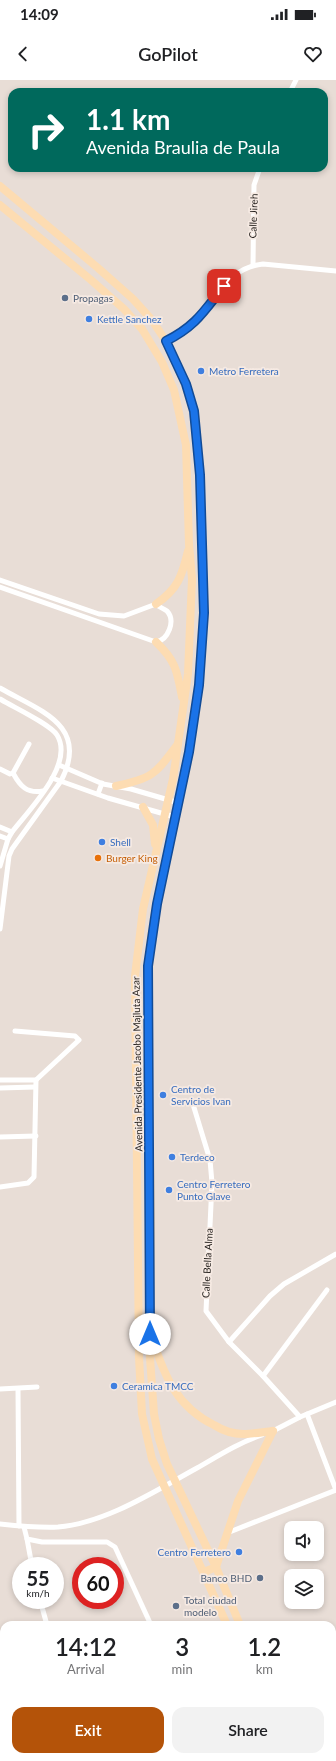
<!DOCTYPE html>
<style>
body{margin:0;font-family:Lato,sans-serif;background:#f2f2f2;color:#202124;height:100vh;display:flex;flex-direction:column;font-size:15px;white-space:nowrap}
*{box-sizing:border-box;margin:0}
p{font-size:13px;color:#757577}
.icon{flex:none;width:22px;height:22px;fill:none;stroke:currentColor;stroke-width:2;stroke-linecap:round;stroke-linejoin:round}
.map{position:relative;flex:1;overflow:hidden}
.panel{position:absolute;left:0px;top:1541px;width:336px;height:140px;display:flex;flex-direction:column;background:#fff;border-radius:12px 12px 0 0;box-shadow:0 2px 6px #0003}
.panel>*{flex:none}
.top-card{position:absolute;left:8px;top:8px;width:320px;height:84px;border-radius:12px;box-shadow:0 2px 6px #0003;background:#00695c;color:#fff;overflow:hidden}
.fabs{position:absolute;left:284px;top:1441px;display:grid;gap:8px}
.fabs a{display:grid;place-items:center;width:40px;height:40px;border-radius:8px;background:#fff;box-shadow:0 2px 6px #0003;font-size:20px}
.speed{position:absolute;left:12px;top:1477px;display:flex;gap:8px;font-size:20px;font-weight:700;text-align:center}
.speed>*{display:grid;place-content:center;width:52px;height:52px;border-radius:50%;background:#fff;box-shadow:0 2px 6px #0003;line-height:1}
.speed small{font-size:10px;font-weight:400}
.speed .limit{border:6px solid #d22;background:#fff;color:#111}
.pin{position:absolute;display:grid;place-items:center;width:34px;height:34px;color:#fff;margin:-17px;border-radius:8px;box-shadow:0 2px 6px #0006}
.me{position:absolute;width:44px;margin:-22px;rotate:0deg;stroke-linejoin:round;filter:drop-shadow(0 0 3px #0008)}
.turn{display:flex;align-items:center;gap:14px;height:84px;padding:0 12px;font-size:18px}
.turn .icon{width:52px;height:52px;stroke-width:2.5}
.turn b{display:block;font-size:28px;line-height:34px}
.eta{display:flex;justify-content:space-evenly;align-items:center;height:68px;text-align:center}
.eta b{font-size:24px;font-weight:600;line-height:28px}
.primary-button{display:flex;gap:8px;margin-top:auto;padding:8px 12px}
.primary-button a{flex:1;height:46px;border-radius:12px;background:#b45309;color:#fff;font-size:16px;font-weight:600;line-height:46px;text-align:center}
.primary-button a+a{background:#f2f2f2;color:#202124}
.status{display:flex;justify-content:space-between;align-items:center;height:28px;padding:0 20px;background:#fff;direction:ltr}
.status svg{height:11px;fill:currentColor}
header{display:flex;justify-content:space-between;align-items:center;height:52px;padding:0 12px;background:#fff;font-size:18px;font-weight:600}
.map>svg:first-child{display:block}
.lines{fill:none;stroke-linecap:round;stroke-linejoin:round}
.street{stroke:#fff;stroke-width:5}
.primary{stroke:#fddcb2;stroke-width:8}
.route-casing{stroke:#114b97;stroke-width:10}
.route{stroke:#1a73e8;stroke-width:7}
.service-dot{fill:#5c6f8a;stroke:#f6eae3;stroke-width:1.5}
.shop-dot{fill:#3f7fe0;stroke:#f6eae3;stroke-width:1.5}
.food-dot{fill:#e8710a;stroke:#f6eae3;stroke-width:1.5}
.labels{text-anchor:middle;stroke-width:3.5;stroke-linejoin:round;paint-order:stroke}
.street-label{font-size:10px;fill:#221e1b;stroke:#f6eae3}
.service-label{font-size:10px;fill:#4e5e75;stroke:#f6eae3;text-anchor:start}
.shop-label{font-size:10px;fill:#366cbe;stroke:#f6eae3;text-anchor:start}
.food-label{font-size:10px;fill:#c56008;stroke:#f6eae3;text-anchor:start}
</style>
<div class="status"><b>14:09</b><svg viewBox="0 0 49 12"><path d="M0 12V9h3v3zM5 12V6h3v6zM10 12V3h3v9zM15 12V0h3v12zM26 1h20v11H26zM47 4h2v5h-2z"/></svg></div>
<header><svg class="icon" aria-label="back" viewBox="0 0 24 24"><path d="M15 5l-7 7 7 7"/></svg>GoPilot<svg class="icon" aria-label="heart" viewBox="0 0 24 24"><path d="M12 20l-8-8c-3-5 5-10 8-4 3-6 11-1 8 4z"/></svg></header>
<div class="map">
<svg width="336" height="1681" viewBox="0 0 336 1681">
<rect width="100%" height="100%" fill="#e8ddd6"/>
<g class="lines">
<!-- street -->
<g class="street">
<polyline points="290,12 296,0"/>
<polyline points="253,185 254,105 260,88"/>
<path d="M166 261C176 256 186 250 195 243 218 220 226 188 263 184L336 191"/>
<path d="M0 500 99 534 124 536 156 524C159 527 164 529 167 531 176 541 168 560 156 562L0 507"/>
<path d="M0 608C40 631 90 645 61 701L12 769 9 776 0 849"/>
<path d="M0 619C13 627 50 644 57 655 75 684 29 730 12 752L8 759 0 786"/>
<polyline points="59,685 103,704 131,709 179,723"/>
<polyline points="0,689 10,694 13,693 29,664"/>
<path d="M13 693C20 706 27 714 43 711"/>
<polyline points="52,698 108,718 175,737"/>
<polyline points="98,714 102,703"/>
<polyline points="0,747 12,752"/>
<polyline points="0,756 8,759"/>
<polyline points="0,1000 36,1000"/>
<polyline points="0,1008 35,1007"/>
<polyline points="192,1021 210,1080 212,1103 206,1231 229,1262 263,1296 300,1337"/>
<polyline points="0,1057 36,1056"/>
<polyline points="0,1107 28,1103 34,1097 36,1000 79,960 75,956 15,951"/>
<polyline points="229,1262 270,1216 284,1204 336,1174"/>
<polyline points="263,1296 327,1210"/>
<polyline points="0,1309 37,1307"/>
<polyline points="18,1309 19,1446"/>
<polyline points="307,1334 336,1410"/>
<polyline points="271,1352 300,1337 336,1322"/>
<path d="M0 1444C19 1446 38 1448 58 1447 106 1443 155 1411 197 1388 218 1376 238 1363 262 1355"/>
<polyline points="24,1447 27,1459 42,1462 107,1462 115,1467 151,1545"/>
<polyline points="227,1453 336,1410"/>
<polyline points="27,1459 32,1486"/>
<polyline points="40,1520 47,1545"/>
<polyline points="332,1589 336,1589"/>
<polyline points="0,1611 4,1611"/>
</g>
<!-- primary -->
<g class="primary">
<polyline points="0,106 98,188 133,219 151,239 166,261 174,277 186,304 194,331 200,395 204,533 199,605 189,672 157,823 151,856 148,904 151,1146 150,1278 154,1334 159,1359 167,1384 216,1487 240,1545"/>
<polyline points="0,125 91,200 124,229 142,249 162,282 174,310 186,365 189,464 192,499 188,594 173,699 143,829 135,896 139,1277 142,1334 152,1379 227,1545"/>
<path d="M156 524C178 509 182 496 188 471"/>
<path d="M156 562C176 581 177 591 182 617"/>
<path d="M116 706C154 698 155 694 178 664"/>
<polyline points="143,727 153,745 155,764"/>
<path d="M153 1261C165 1297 177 1327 214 1345 222 1350 232 1354 243 1354 253 1354 263 1352 273 1351"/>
<polyline points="204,1492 216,1487 238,1421 273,1351"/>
<polyline points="227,1681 228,1677"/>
<polyline points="239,1681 240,1677"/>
</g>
</g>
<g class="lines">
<defs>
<path id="route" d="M150 1254 148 886 157 824 189 672 199 605 204 533 200 395 194 331 186 304 166 261C196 246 204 231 224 206"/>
</defs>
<!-- route casing -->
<use href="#route" class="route-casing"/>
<!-- route -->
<use href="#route" class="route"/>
</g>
<!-- markers -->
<g class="service-dot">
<circle cx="65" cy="218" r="4"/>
<circle cx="260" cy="1498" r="4"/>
<circle cx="176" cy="1526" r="4"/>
</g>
<g class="shop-dot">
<circle cx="89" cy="239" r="4"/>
<circle cx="201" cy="291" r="4"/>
<circle cx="102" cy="762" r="4"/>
<circle cx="163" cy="1015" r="4"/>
<circle cx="172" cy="1077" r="4"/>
<circle cx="169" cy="1110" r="4"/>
<circle cx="114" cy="1306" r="4"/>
<circle cx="239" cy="1472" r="4"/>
</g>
<circle class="food-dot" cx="98" cy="778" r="4"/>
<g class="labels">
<!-- street labels -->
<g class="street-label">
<text transform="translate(253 136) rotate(-88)" y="4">Calle Jireh</text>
<text transform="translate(137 984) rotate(-91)" y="4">Avenida Presidente Jacobo Majluta Azar</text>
<text transform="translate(207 1183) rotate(-87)" y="4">Calle Bella Alma</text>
</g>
<!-- service labels -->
<g class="service-label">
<text x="73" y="222">Propagas</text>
<text x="252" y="1502" text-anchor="end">Banco BHD</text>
<text x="184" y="1524">Total ciudad<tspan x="184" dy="12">modelo</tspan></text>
</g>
<!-- shop labels -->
<g class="shop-label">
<text x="97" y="243">Kettle Sanchez</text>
<text x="209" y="295">Metro Ferretera</text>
<text x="110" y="766">Shell</text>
<text x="171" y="1013">Centro de<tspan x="171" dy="12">Servicios Ivan</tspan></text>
<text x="180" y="1081">Terdeco</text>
<text x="177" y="1108">Centro Ferretero<tspan x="177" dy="12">Punto Glave</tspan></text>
<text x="122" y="1310">Ceramica TMCC</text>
<text x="231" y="1476" text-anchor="end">Centro Ferretero</text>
</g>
<!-- food labels -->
<g class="food-label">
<text x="106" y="782">Burger King</text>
</g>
</g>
</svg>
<div class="fabs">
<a><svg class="icon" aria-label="sound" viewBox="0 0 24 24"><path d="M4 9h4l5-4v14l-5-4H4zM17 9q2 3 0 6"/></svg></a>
<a><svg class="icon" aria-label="layers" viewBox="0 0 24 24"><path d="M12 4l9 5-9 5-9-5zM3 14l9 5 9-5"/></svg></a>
</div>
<div class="speed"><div>55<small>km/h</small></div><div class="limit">60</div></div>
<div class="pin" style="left:224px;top:206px;background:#d93025"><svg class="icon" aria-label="arrive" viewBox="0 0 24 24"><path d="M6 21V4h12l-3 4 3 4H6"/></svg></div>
<svg class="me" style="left:150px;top:1254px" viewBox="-20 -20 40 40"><circle r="19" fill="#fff"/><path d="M0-13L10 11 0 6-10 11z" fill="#1a73e8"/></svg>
<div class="top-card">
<div class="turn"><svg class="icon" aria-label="right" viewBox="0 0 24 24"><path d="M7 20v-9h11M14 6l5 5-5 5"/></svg><div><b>1.1 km</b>Avenida Braulia de Paula</div></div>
</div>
<section class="panel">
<div class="eta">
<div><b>14:12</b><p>Arrival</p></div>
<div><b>3</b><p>min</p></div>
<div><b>1.2</b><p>km</p></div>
</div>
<div class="primary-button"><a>Exit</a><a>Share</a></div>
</section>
</div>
